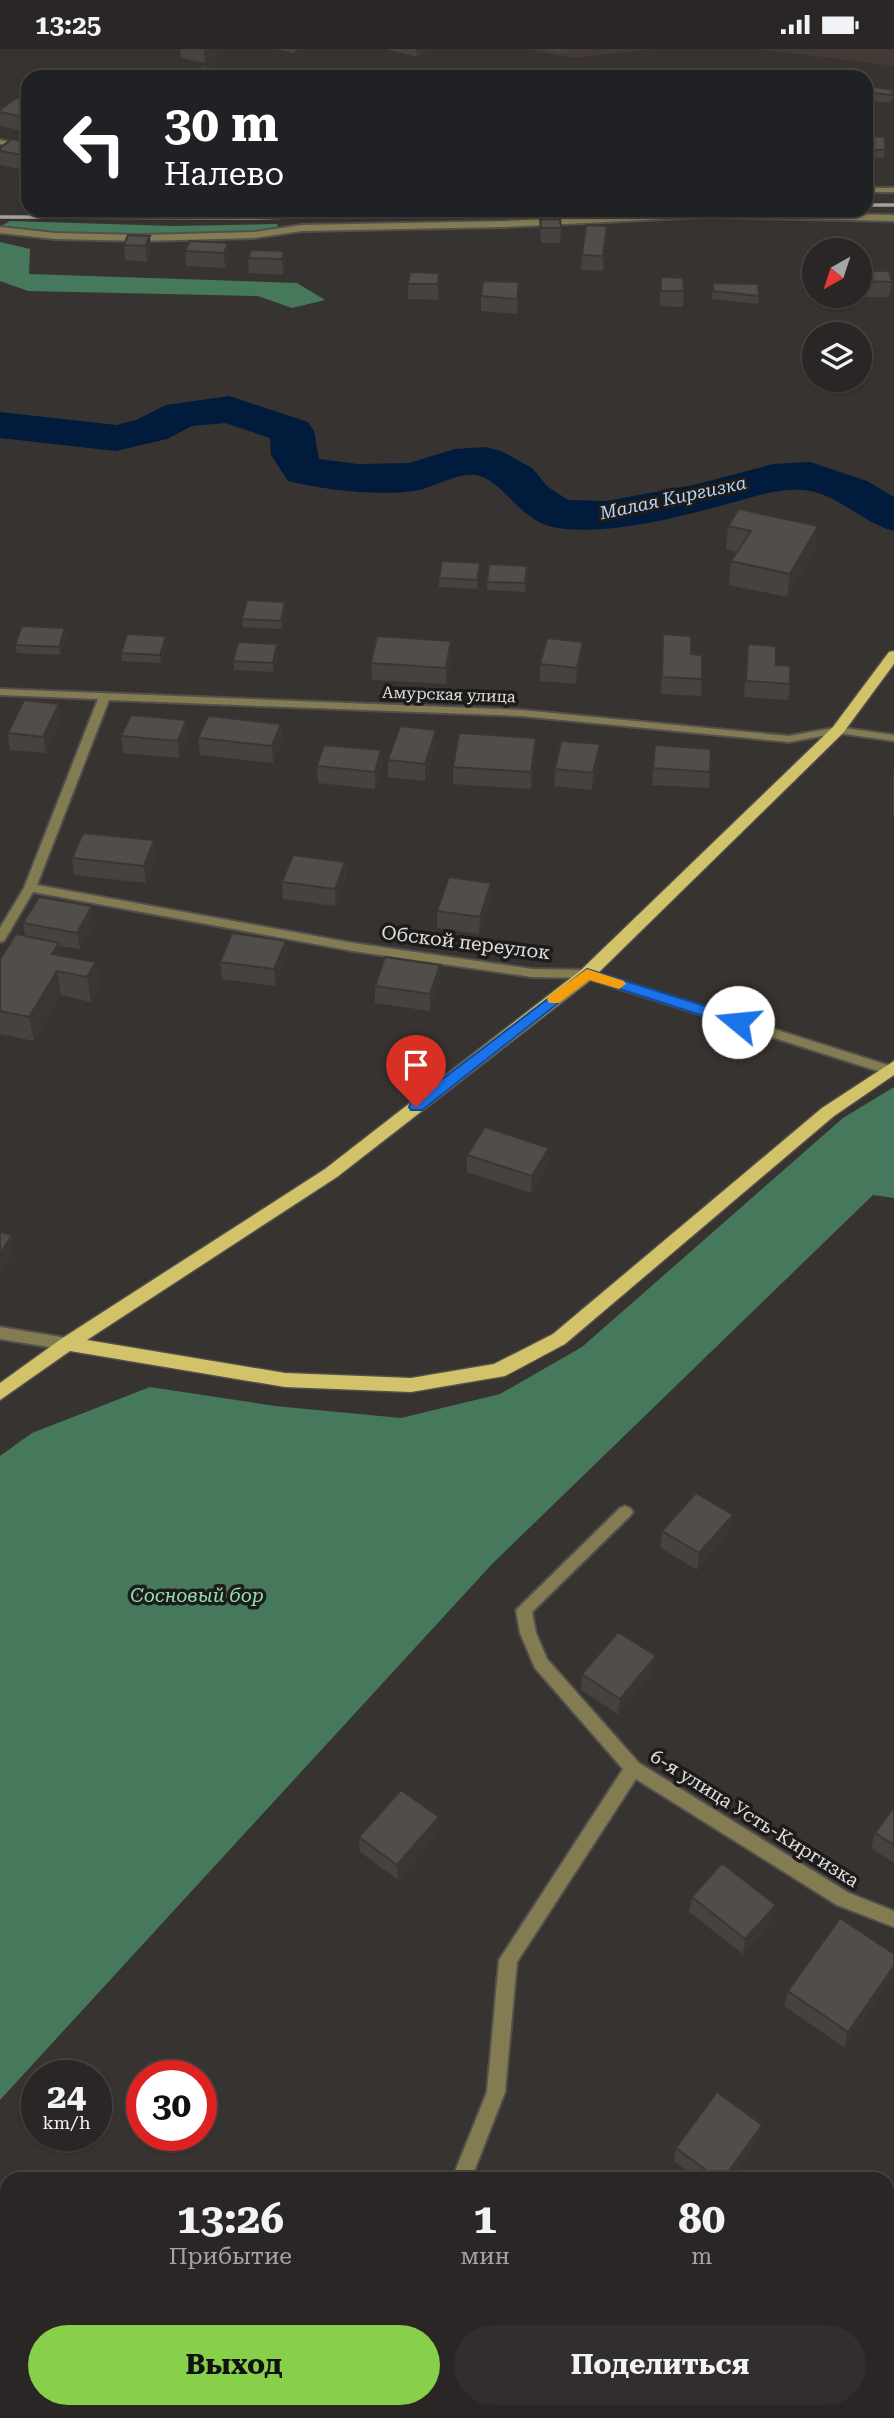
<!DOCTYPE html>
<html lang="ru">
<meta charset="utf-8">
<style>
body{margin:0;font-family:"Roboto Serif",serif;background:#312e2d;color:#f1f3f6;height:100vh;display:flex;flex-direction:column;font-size:26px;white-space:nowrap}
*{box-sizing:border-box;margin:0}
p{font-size:23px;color:#a5a5a7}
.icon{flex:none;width:38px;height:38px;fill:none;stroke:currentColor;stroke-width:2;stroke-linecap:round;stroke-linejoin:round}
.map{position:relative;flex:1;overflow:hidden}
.sheet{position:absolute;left:0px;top:2123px;width:894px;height:247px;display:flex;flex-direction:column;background:#292625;border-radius:21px 21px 0 0;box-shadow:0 2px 5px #0004,0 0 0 2px #454342}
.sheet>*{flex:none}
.top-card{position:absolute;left:21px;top:21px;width:852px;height:147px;border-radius:21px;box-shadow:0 2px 5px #0004,0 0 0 2px #454342;background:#202124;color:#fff;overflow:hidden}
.needle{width:46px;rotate:219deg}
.controls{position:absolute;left:802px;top:189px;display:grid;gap:14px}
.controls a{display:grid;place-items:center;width:70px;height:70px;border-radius:50%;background:#292625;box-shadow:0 2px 5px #0004,0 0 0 2px #454342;font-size:35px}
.speed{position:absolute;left:21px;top:2011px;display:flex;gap:14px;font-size:35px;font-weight:700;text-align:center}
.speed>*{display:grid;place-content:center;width:91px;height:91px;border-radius:50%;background:#292625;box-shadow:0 2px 5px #0004,0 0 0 2px #454342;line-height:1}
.speed small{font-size:18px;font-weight:400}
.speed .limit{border:10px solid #d22;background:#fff;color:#111}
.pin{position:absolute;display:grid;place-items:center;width:60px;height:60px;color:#fff;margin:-72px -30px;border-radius:50% 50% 50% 0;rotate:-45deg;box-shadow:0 0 7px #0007}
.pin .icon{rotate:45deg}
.me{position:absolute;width:77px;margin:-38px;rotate:287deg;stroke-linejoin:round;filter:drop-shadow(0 0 5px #0008)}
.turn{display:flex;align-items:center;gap:24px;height:147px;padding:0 28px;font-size:32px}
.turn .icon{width:91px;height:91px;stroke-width:2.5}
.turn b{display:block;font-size:49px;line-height:60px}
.eta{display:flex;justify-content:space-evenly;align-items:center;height:119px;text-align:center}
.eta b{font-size:42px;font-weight:700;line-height:49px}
.primary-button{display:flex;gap:14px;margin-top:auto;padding:14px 28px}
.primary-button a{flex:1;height:80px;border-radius:42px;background:#88cf4a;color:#111;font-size:28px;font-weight:700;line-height:80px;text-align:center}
.primary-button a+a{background:#312e2d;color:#f1f3f6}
.status{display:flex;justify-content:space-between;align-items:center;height:49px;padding:0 35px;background:#292625;direction:ltr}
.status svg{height:19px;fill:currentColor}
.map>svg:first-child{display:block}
.built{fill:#443a35}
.forest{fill:#46795c}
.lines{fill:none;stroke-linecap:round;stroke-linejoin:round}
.river{fill:#011b3c;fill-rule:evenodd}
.minor-casing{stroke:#524f4d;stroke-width:4}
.tertiary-casing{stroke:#524f4d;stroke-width:4}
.primary-casing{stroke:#524f4d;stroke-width:3}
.minor{fill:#837c52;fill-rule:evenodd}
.tertiary{fill:#837c52;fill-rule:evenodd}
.primary{fill:#d2c269;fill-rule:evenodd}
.rail{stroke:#a3a19f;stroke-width:3.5}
.wall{fill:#464240}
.shaded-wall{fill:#393634}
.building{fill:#514d4b;stroke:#393634;stroke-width:2}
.route{fill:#1a73e8;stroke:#114b97;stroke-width:2}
.slow{fill:#f59e0b}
.labels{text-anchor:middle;stroke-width:7;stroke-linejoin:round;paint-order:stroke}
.far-street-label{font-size:16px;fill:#e1dfdd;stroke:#1d1c1a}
.far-water-label{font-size:18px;font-style:italic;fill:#b8d6fb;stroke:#1d1c1a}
.street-label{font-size:19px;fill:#e1dfdd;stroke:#1d1c1a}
.park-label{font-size:19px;font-style:italic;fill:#90e0b2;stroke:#1d1c1a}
</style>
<div class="status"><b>13:25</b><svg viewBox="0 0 49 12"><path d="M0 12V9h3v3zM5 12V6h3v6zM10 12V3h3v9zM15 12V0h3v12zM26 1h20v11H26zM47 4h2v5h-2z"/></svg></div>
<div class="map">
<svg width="894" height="2369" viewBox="0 0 894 2369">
<rect width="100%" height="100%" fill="#373331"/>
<!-- built -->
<g class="built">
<polygon points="526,0 654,0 572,9"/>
<polygon points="759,0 894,0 894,17"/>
</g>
<!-- forest -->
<g class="forest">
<path d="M10 172 174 177 278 175 276 180C246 185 215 185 185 186 123 187 62 185 1 177Z"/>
<polygon points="0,193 30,200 29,225 297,234 325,251 292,259 258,247 28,242 0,232"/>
<polygon points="894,1038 894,1149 873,1146 492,1515 0,2051 0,1407 32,1384 150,1338 275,1357 401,1369 500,1345 582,1298 843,1069"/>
</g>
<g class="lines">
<!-- river -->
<path class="river" d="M229 347 308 373 314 382 319 410 358 415 409 414 455 400 485 398 501 402 532 419 548 438 568 451 606 452 694 436 773 415 810 413 867 432 894 448V482C862 474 836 443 803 441 775 439 747 450 720 457 669 470 611 486 558 479 519 474 504 430 475 426 455 424 434 439 414 442 373 447 327 441 288 432L271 406 270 389 225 374 192 377 167 390 116 402 0 389V363L116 376 136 371 166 356Z"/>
<defs>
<g id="minor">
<polygon points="0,91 28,97 28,101 0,95"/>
<rect x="866" y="139" width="28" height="4"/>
<polygon points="707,162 894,166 894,172 707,168 503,178 302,182 254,189 142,192 55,190 0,184 0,178 55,184 142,186 254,183 302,176 503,172"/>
<polygon points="0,640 521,661 789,687 838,678 894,686 894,692 838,684 789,693 521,667 109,651 37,836 353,894 532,920 587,921 894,1018 894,1024 884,1024 586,929 532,928 353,902 33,843 4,892 0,893 0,879 24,839 98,650 0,646"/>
<polygon points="625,1457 630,1459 633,1463 630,1467 532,1563 536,1584 547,1610 639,1714 849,1844 894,1862 894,1878 837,1856 636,1730 517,1913 505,2043 471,2130 452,2130 487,2043 499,1911 623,1720 535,1619 520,1584 516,1561 620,1459"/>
<polygon points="436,2362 456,2362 458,2369 438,2369"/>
</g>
<polygon id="tertiary" points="0,1278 67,1289 72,1291 74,1295 72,1299 67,1301 0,1290"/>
<polygon id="primary" points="894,602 894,615 843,684 593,929 337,1128 87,1291 285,1324 411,1329 494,1315 553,1285 822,1059 894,1012 894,1026 834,1067 565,1295 505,1327 411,1343 285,1338 70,1302 0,1351 0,1334 61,1290 325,1120 581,921 833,678 889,603"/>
</defs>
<!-- minor casing -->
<use href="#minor" class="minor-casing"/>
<!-- tertiary casing -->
<use href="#tertiary" class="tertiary-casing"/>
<!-- primary casing -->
<use href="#primary" class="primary-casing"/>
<!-- minor -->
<use href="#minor" class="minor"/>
<!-- tertiary -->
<use href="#tertiary" class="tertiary"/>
<!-- primary -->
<use href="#primary" class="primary"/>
<!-- rail -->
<g class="rail">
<polyline points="866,156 894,156"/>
<polyline points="0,168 256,169 576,161"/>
</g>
</g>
<!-- wall -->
<g class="wall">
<polygon points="180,0 222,0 205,14 181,9"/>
<polygon points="276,0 298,0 293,4"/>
<polygon points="386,0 430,0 417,8"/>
<polygon points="539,0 570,0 564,5"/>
<polygon points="894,41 893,48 890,54 866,51 866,42"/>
<polygon points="28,51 28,75 20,81 0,77 0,61"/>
<polygon points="866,87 885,101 884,109 866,108"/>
<polygon points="28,93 28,122 0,116 0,99"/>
<polygon points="540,170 561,179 560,194 541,194"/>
<polygon points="607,177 603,222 581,221 582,206"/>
<polygon points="150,187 151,202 147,213 125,211 124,196"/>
<polygon points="228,194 230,209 225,219 186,217 185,202"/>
<polygon points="284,202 285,217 283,226 249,224 248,209"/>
<polygon points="859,222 892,233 889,248 858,248 859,247"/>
<polygon points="439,224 439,239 438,251 408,250 408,235"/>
<polygon points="661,228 684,242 683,258 660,257"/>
<polygon points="713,234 759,247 758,255 712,250"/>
<polygon points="481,247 518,248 517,265 481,262"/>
<polygon points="728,477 818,477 815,500 787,548 729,536 731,512 738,503 726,500"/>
<polygon points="479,522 477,540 439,538 439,529"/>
<polygon points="527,525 525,543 487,541 487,533"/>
<polygon points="286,562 282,580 243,578 242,570"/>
<polygon points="663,585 691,605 702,630 701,647 661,645"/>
<polygon points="67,587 60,606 17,604 15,596"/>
<polygon points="451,592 451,608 446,635 372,631 371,614"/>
<polygon points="167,595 161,614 122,612 121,604"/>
<polygon points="277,595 278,604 273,623 234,621 233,612"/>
<polygon points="748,595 776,616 790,635 788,651 744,648"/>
<polygon points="582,609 576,635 540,632 540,615"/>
<polygon points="59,655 61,671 46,704 10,701 8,684"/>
<polygon points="281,675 282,691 273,714 200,706 198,689"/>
<polygon points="436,681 436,698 425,732 388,728 388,711"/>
<polygon points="121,687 188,688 179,709 123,704"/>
<polygon points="655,696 710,723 709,739 652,736"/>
<polygon points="381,701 382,718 375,740 318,734 317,717"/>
<polygon points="536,706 531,740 453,735 453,718"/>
<polygon points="599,712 592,741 554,737 555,720"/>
<polygon points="894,721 894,769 893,768 893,728"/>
<polygon points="156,808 146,834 74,826 72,809"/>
<polygon points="345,813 346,830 335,857 283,850 282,833"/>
<polygon points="491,851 479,885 437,879 437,862"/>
<polygon points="92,857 95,874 80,900 59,897 61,906 96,913 100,937 91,953 61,946 34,992 0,985 0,910 25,887 23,874"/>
<polygon points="286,892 287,909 275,937 222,930 220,913"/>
<polygon points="440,933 430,962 375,954 375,937"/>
<polygon points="549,1099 548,1116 531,1144 467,1123 467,1106"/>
<polygon points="662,1482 730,1482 697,1521 660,1498"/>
<polygon points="654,1623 618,1665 581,1641 582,1625"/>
<polygon points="894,1758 894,1814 871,1799 875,1784"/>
<polygon points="439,1768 439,1784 398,1831 360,1803 359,1788"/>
<polygon points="692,1848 776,1856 773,1871 743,1905 689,1863"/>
<polygon points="894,1905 894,1925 844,1998 784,1957 788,1942"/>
<polygon points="762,2076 758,2089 730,2130 697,2130 674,2112 676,2099"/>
</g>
<!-- shaded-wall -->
<g class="shaded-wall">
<polygon points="204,0 222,0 205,14"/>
<polygon points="416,0 430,0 417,8"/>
<polygon points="225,21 226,28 216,28"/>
<polygon points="28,59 28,75 20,81 18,67"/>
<polygon points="607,177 606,192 603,222 603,207"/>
<polygon points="150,187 151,202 147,213 145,197"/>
<polygon points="228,194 230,209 225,219 224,204"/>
<polygon points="284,202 285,217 283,226 282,210"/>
<polygon points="439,224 439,239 438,251 438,235"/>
<polygon points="818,477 815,500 787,548 790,525"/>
<polygon points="285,553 286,562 282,580 281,572"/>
<polygon points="65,579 67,587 60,606 59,598"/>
<polygon points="166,587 167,595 161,614 160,606"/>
<polygon points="451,592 451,608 446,635 446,619"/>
<polygon points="583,593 582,609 576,635 577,619"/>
<polygon points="277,595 278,604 273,623 273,614"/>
<polygon points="59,655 61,671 46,704 43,688"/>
<polygon points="186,671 188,688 179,709 178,692"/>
<polygon points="281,675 282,691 273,714 272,697"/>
<polygon points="436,681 436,698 425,732 425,715"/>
<polygon points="536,689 536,706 531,740 531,723"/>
<polygon points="600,695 599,712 592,741 593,724"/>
<polygon points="381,701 382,718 375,740 375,723"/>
<polygon points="154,791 156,808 146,834 144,817"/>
<polygon points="345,813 346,830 335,857 335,840"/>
<polygon points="491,834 491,851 479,885 480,868"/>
<polygon points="92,857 95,874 80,900 77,884"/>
<polygon points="286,892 287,909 275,937 274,920"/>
<polygon points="59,894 63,918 57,922 61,946 34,992 29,968 52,905"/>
<polygon points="96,913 100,937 91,953 87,928"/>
<polygon points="440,916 440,933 430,962 430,945"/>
<polygon points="549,1099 548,1116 531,1144 532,1127"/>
<polygon points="12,1186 15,1203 0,1227 0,1205"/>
<polygon points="733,1466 730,1482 697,1521 699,1504"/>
<polygon points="656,1607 654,1623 618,1665 620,1650"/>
<polygon points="439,1768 439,1784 398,1831 397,1816"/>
<polygon points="776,1856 773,1871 743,1905 745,1890"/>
<polygon points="894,1917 894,1925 844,1998 848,1983"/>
<polygon points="762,2076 758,2089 730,2130 723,2130"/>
</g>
<!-- building -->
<g class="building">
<polygon points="203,17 225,21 216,28 190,28"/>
<polygon points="869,37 894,41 891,46 866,43"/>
<polygon points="16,49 28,51 28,59 18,67 0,63 0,61"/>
<polygon points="866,87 885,88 885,101 866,101"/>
<polygon points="12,90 28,93 28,107 0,102 0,99"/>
<polygon points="540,170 560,170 561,179 541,179"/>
<polygon points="586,176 607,177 603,207 582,206"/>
<polygon points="128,186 150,187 145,197 124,196"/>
<polygon points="190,192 228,194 224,204 185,202"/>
<polygon points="251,201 284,202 282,210 248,209"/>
<polygon points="859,222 889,222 892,233 860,232"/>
<polygon points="410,223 439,224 438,235 408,235"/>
<polygon points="661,228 683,229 684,242 661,242"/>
<polygon points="483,232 519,233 517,250 481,247"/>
<polygon points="713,234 758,235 759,247 713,242"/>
<polygon points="739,460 818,477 790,525 731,512 751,482 728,477"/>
<polygon points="442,512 480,514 477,531 439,529"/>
<polygon points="489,515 527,517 525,534 487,533"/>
<polygon points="247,551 285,553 281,572 242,570"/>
<polygon points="22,577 65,579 59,598 15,596"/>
<polygon points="127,585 166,587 160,606 121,604"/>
<polygon points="663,585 691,587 691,605 702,606 702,630 662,628"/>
<polygon points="377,587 451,592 446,619 371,614"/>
<polygon points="547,589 583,593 577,619 540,615"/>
<polygon points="238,593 277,595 273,614 233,612"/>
<polygon points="748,595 776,597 776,616 790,617 790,635 746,632"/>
<polygon points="24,651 59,655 43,688 8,684"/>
<polygon points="131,666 186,671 178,692 121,687"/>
<polygon points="208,667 281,675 272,697 198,689"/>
<polygon points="400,677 436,681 425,715 388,711"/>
<polygon points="459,684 536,689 531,723 453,718"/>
<polygon points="561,692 600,695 593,724 555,720"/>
<polygon points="324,696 381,701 375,723 317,717"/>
<polygon points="655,696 711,700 710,723 653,719"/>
<polygon points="83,784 154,791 144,817 72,809"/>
<polygon points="293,806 345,813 335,840 282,833"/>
<polygon points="449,828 491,834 480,868 437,862"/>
<polygon points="39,848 92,857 77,884 23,874"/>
<polygon points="232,884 286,892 274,920 220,913"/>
<polygon points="16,885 59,894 52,905 96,913 87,928 57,922 29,968 0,962 0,910"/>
<polygon points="385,908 440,916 430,945 375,937"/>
<polygon points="485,1078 549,1099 532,1127 467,1106"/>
<polygon points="0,1183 12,1186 0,1205"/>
<polygon points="696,1444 733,1466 699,1504 662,1482"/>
<polygon points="618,1583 656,1607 620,1650 582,1625"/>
<polygon points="401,1741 439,1768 397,1816 359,1788"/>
<polygon points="894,1758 894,1796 875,1784"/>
<polygon points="722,1814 776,1856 745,1890 692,1848"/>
<polygon points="840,1869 894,1905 894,1917 848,1983 788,1942"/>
<polygon points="717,2043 762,2076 723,2130 718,2130 676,2099"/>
</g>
<!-- route -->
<polygon class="route" points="587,920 743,969 745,973 738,978 589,930 422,1061 411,1061 409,1058 411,1054"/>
<!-- slow -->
<polygon class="slow" points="587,920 624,932 626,935 619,940 589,931 559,954 549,954 547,950 549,947"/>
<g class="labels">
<!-- far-street labels -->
<g class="far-street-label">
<text transform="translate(449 645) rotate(2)" y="6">Амурская улица</text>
</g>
<!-- far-water labels -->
<g class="far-water-label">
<text transform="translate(673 449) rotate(-12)" y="6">Малая Киргизка</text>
</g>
<!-- street labels -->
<g class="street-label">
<text transform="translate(466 893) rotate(7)" y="7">Обской переулок</text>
<text transform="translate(755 1769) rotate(32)" y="7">6-я улица Усть-Киргизка</text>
</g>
<!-- park labels -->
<g class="park-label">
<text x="197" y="1553">Сосновый бор</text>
</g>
</g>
</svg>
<div class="controls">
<a><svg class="needle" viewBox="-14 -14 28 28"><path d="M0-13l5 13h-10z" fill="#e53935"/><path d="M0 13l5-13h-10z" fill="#a5a5a7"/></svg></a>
<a><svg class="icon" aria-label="layers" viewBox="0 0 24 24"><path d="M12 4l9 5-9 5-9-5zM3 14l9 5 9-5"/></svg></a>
</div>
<div class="speed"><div>24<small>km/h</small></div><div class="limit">30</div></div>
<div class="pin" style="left:416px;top:1058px;background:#d93025"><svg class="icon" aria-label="arrive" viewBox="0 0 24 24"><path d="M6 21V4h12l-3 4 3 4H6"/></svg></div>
<svg class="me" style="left:738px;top:973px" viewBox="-20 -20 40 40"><circle r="19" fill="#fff"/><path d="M0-13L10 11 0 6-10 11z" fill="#1a73e8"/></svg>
<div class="top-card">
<div class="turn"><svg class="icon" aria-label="left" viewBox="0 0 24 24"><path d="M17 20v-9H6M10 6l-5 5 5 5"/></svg><div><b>30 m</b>Налево</div></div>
</div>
<section class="sheet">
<div class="eta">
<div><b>13:26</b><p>Прибытие</p></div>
<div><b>1</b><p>мин</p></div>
<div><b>80</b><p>m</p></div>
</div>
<div class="primary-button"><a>Выход</a><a>Поделиться</a></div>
</section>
</div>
